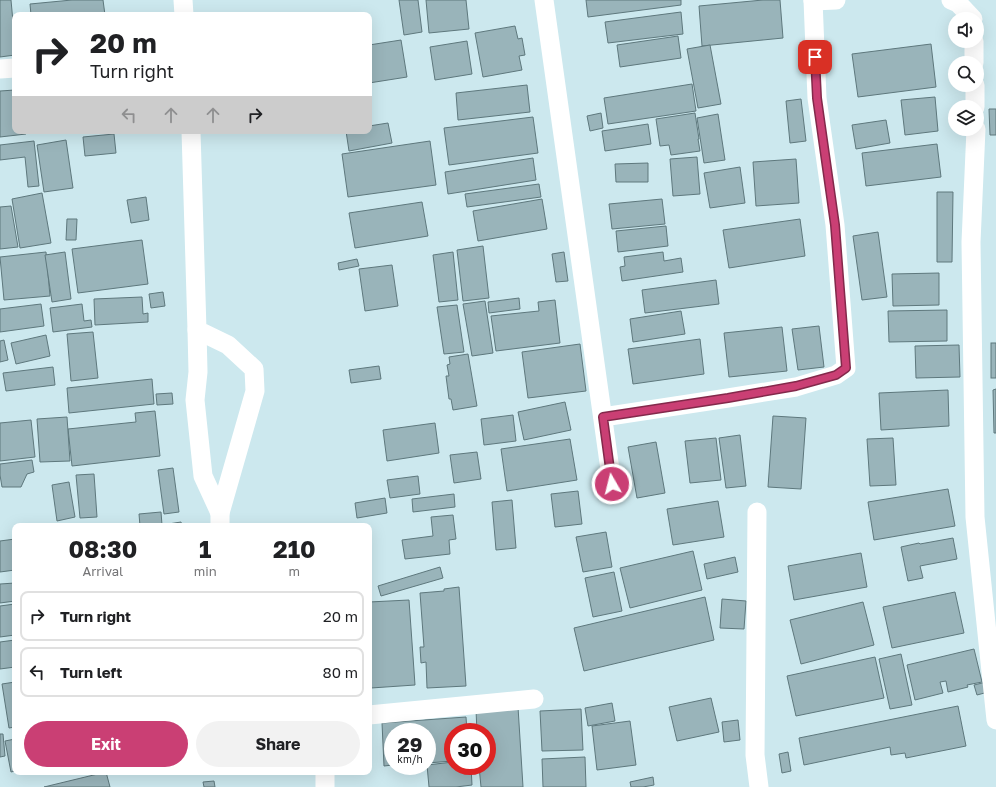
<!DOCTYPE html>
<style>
body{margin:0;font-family:"Golos Text",sans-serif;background:#f2f2f2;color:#202124;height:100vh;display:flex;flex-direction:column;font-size:15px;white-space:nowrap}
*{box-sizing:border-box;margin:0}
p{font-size:13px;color:#757577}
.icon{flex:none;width:22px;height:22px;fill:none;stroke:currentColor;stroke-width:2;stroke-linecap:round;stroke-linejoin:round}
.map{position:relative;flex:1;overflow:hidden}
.sheet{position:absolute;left:12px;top:523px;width:360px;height:252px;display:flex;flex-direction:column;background:#fff;border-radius:8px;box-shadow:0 4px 16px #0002}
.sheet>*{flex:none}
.top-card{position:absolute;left:12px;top:12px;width:360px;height:122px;border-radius:8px;box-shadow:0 4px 16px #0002;background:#fff;color:#202124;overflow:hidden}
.tools{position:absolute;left:948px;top:12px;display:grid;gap:8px}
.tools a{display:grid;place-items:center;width:36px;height:36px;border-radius:50%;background:#fff;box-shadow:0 4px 16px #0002;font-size:20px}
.speed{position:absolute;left:384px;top:723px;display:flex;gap:8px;font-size:20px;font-weight:700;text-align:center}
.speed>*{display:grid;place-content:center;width:52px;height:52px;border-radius:50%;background:#fff;box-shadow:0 4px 16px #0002;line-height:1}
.speed small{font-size:10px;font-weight:400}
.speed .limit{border:6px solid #d22;background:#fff;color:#111}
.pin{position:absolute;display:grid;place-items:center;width:34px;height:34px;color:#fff;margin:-17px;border-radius:8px;box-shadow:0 2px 6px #0006}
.me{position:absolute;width:44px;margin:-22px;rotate:352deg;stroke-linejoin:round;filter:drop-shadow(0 0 3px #0008)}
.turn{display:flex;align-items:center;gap:14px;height:84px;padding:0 12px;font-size:18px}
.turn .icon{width:52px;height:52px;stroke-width:2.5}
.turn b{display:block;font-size:28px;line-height:34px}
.lanes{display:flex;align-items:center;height:38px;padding:0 12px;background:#0003;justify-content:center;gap:20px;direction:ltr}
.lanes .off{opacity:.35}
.eta{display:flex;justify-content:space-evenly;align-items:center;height:68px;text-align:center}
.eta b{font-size:24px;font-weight:700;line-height:28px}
.primary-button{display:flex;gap:8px;margin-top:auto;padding:8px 12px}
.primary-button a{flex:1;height:46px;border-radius:24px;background:#ca3f74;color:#fff;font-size:16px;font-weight:700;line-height:46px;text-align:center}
.primary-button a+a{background:#f2f2f2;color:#202124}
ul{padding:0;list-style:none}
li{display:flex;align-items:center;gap:12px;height:50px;margin:0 8px 6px;padding:0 4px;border:2px solid #e0e0e0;border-radius:8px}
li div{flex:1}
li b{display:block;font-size:15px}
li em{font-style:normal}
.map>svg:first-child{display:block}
.building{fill:#99b4ba;stroke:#5e787d}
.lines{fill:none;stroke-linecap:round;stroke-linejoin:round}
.street{stroke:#fff;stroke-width:19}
.route-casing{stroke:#83294b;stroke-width:10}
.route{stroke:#ca3f74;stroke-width:7}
</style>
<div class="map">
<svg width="996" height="787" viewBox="0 0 996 787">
<rect width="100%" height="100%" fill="#cce8ee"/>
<!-- building -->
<g class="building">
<polygon points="0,0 11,0 15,44 15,55 0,57"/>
<polygon points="72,0 103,0 105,15 31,15 30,4"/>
<polygon points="399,0 418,0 422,32 404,35"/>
<polygon points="426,0 466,0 469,29 429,33"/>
<polygon points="586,0 681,0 681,5 588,17"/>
<polygon points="763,0 780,0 783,38 702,46 699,6"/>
<polygon points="681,12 683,34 608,43 605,22"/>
<polygon points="515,26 518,39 522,38 525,55 519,56 522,70 483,77 475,33"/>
<polygon points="678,36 681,58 620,67 617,45"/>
<polygon points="401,40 407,77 369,83 369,45"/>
<polygon points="467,41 472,74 435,80 430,47"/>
<polygon points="931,44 936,87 858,97 852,54"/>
<polygon points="710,45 721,104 698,108 687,49"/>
<polygon points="692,84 696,111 608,124 604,98"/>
<polygon points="527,85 530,112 458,120 456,93"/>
<polygon points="15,90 15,131 26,131 26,134 0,137 0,91"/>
<polygon points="935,97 938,131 905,135 901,100"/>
<polygon points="801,99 806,141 790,143 786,101"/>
<polygon points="989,109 996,109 996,135 990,135"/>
<polygon points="601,113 603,128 590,131 587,116"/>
<polygon points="695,113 699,139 698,139 700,151 671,155 669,145 660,146 656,119"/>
<polygon points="718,114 725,160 704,163 697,118"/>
<polygon points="533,117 538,153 449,165 444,128"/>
<polygon points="886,120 890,143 856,149 852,125"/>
<polygon points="388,123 392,143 349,151 346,131 369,131 369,126"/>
<polygon points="648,124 651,144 605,151 602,131"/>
<polygon points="114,134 116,153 85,156 83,137"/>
<polygon points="66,140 73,188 44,192 37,145"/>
<polygon points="34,141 39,186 28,187 25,157 0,160 0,145"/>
<polygon points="430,141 436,185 348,197 342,154"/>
<polygon points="937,144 941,177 866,186 862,153"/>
<polygon points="697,157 700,194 673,196 670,159"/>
<polygon points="533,158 536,180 448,194 445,172"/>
<polygon points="796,159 799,203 756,206 753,162"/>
<polygon points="648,163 648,182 616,182 615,164"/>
<polygon points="740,167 745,203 710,208 704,173"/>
<polygon points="539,184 541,197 467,207 465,194"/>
<polygon points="937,192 953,192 952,262 937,262"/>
<polygon points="42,193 51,243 20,248 12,199"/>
<polygon points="146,197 149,220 131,223 127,200"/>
<polygon points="542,199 547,229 478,241 473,211"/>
<polygon points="662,199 665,224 612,229 609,204"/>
<polygon points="422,202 428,236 355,248 349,213"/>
<polygon points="11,206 18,247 0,249 0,207"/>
<polygon points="67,219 77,219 76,240 66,240"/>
<polygon points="800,219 805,256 729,268 723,230"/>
<polygon points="666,226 668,246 618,252 616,231"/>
<polygon points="878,232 887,297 862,300 853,236"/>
<polygon points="142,240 148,284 78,293 72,249"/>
<polygon points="483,246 489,298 463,301 457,250"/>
<polygon points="46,252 50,296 4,300 0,257"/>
<polygon points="65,252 71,299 52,302 45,255"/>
<polygon points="453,252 458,300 439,302 433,255"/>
<polygon points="564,252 568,281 556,282 552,254"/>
<polygon points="663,252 664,261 681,258 683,272 622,281 620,267 625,266 624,257"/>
<polygon points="357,259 359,266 339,270 338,263"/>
<polygon points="392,265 398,306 365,311 359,269"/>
<polygon points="939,273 939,305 893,306 892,274"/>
<polygon points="716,280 719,304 645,313 642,290"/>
<polygon points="163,292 165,306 151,308 149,294"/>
<polygon points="142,297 143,314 148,313 148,322 95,325 94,299"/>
<polygon points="519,298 520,309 489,313 488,302"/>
<polygon points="555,300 560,343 496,351 491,316 539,311 538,302"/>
<polygon points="485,301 493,353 472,356 463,304"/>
<polygon points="41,304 44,326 0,332 0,309"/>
<polygon points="82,304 84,321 91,320 92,327 53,332 50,308"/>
<polygon points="457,305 464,352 444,354 437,307"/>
<polygon points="947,310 947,341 889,342 888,311"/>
<polygon points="681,311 685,334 633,342 630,319"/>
<polygon points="819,326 824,367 798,370 792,329"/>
<polygon points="782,327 787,371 729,377 724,333"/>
<polygon points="93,332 98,378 71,381 67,334"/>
<polygon points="46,335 50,356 16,364 11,343"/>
<polygon points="700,339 704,374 633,384 628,349"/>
<polygon points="4,340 8,360 0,362 0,341"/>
<rect x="991" y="343" width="5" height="35"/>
<polygon points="580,344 586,391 528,398 522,352"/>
<polygon points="959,345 960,377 916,378 915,346"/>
<polygon points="468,354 477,406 453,410 451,399 449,399 446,376 449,376 447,365 450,364 449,357"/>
<polygon points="379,366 381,379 351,383 349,370"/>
<polygon points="53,367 55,385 6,391 3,373"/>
<polygon points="152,379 154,404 69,413 67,388"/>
<polygon points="996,389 996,433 994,433 993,390"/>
<polygon points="948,390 949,426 881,430 879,393"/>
<polygon points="172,393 173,404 157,405 156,394"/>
<polygon points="565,402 571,430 524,440 518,412"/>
<polygon points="155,411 160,456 72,466 68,429 136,422 135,413"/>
<polygon points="513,415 516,441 484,445 481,419"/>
<polygon points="773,416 806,418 801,489 768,487"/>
<polygon points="67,417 70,461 40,462 37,419"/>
<polygon points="31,420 35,457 0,461 0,423"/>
<polygon points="435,423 439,453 387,461 383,430"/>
<polygon points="740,435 746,486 726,488 719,438"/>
<polygon points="716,438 721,480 690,483 685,441"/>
<polygon points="893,438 896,485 870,486 867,439"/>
<polygon points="570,439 577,480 507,491 501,449"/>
<polygon points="656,442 665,493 637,498 628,447"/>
<polygon points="477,452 481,479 454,483 450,455"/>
<polygon points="32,460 34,472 27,474 21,487 2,487 0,475 0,464"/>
<polygon points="173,468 179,512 164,514 158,470"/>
<polygon points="94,474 97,517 80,518 76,475"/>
<polygon points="418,476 420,494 390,498 387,480"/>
<polygon points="69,482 75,517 57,521 52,485"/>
<polygon points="948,489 955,526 874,540 868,502"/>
<polygon points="578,491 582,524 555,527 551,494"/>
<polygon points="454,494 455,507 413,512 412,499"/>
<polygon points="385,498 387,513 357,518 355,503"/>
<polygon points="512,500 516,548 496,550 492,502"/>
<polygon points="718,501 724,537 673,545 667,509"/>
<polygon points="161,512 162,525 181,522 182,526 140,526 139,514"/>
<polygon points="453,515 456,539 449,540 450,554 405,559 402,540 433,536 431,517"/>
<polygon points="606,532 612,567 583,572 576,537"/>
<polygon points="953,538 957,559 920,566 923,578 908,581 901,547 919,543 920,544"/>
<polygon points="15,539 15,570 0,572 0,541"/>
<polygon points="693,551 702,590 630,608 620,568"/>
<polygon points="861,553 867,587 794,600 788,566"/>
<polygon points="735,557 738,572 707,579 704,564"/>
<polygon points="440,567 443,578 381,596 378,586"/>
<polygon points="614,572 622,611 593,617 585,578"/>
<polygon points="15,583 15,601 0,603 0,584"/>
<polygon points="459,587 466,686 427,688 426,662 421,663 420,647 424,647 420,593 444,591 444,589"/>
<polygon points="955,592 964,633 892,648 883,607"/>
<polygon points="705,597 714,640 584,671 574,628"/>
<polygon points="722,599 746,601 744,629 720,628"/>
<polygon points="409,600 415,685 371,688 369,658 369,602"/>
<polygon points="863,602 874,645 801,664 790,620"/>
<polygon points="15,604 15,635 0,637 0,606"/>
<polygon points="15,640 15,667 0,669 0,642"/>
<polygon points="974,649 982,682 967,685 968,687 948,692 946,681 940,682 943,693 915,700 907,665"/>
<polygon points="901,654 912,705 890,709 879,659"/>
<polygon points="875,657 884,698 796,716 787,676"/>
<polygon points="990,681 992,691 977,695 974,685"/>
<polygon points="15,682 15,727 9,728 2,684"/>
<polygon points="711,698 719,732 677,741 669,707"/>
<polygon points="612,703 615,721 588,726 585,708"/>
<polygon points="958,706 966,746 906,758 905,753 891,755 890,747 804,765 799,738"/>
<polygon points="518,707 523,787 481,787 479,766 487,766 487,732 477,732 476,710"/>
<polygon points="581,709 583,750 542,751 540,711"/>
<polygon points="466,717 467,732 453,732 453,761 427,763 427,732 393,732 393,765 384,766 382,723"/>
<polygon points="738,720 740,740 724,742 722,722"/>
<polygon points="630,721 636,765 597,770 592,726"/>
<polygon points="0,734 3,734 5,756 0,757"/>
<polygon points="15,739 15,771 11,772 5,741"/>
<polygon points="788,752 791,771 782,773 779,754"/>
<polygon points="585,757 586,787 543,787 542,759"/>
<polygon points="453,762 453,766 471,766 472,785 456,787 429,787 427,765"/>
<polygon points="106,772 110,787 44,787"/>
<polygon points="653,777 654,785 643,787 631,787 630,782"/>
<polygon points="214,781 215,787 204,787 203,782"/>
</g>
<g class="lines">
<!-- street -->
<g class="street">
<polyline points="183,0 184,15"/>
<polyline points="544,0 612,484"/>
<polyline points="951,0 958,3 973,19"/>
<polyline points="813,1 836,0"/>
<polyline points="974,41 974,63"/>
<polyline points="0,69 15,68"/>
<polyline points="975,85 975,107"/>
<polyline points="976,129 971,242 975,517 996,720"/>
<polyline points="191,131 197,330 228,345 254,369 255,391 220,513 220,526"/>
<polyline points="197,330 198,372 195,400 203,476 220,513"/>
<polyline points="603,417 728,398 796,387 836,375 846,368 835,225 817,98 813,0"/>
<polyline points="757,512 755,755 759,787"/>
<polyline points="369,715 534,699"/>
<polyline points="325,772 325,787"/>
</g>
</g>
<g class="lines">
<defs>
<polyline id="route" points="612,484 603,417 728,398 796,386 836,375 846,368 835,225 817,98 815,57"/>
</defs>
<!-- route casing -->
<use href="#route" class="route-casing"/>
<!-- route -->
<use href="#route" class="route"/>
</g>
</svg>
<div class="tools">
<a><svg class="icon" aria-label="sound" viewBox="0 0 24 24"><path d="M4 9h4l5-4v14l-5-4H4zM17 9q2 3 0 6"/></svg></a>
<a><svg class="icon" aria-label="search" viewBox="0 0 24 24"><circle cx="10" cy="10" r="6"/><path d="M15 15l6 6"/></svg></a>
<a><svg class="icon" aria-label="layers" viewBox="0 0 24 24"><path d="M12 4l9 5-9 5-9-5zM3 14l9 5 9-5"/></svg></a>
</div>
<div class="speed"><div>29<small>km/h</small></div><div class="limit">30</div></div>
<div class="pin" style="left:815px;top:57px;background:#d93025"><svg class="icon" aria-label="arrive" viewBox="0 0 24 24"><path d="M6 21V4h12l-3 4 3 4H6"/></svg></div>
<svg class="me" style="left:612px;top:484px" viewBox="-20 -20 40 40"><circle r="17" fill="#ca3f74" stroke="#fff" stroke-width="3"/><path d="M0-11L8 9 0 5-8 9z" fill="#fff"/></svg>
<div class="top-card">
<div class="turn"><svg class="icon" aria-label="right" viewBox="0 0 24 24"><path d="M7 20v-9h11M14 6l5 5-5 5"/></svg><div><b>20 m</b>Turn right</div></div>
<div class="lanes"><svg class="icon off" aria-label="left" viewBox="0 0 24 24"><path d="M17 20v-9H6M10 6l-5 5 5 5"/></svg><svg class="icon off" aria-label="ahead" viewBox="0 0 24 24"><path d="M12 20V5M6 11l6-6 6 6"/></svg><svg class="icon off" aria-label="ahead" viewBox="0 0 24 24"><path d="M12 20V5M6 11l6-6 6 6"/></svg><svg class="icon" aria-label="right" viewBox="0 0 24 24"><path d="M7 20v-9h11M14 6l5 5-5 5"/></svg></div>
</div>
<section class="sheet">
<div class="eta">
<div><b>08:30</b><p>Arrival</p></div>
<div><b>1</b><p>min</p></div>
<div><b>210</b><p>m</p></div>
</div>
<ul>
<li><svg class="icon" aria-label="right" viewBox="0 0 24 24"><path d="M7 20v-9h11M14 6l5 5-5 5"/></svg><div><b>Turn right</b></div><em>20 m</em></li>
<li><svg class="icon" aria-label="left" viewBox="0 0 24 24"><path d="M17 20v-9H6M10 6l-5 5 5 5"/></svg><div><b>Turn left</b></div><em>80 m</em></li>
</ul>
<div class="primary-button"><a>Exit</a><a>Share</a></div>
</section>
</div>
